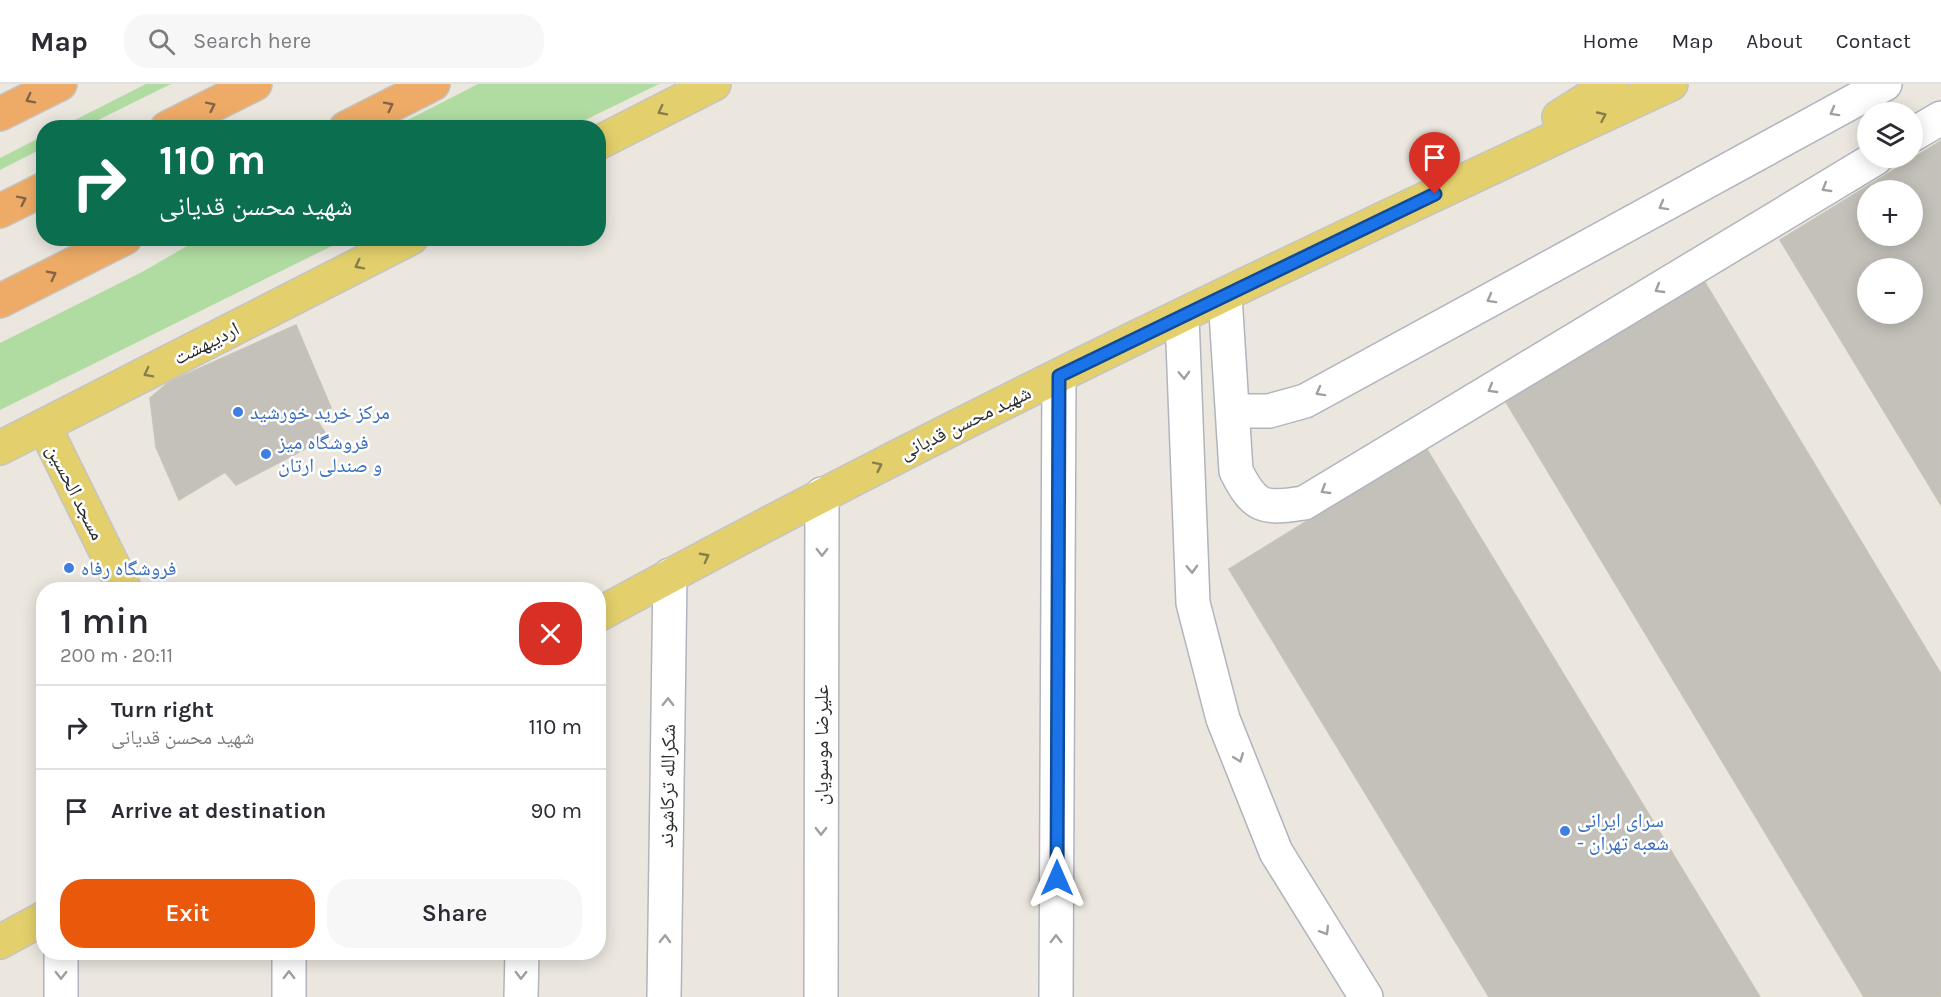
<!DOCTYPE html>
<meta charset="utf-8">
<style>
body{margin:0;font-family:Karla,"Noto Naskh Arabic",sans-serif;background:#f7f7f7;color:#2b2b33;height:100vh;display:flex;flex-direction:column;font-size:22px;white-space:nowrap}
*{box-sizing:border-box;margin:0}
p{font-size:20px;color:#7c7c81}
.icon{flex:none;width:33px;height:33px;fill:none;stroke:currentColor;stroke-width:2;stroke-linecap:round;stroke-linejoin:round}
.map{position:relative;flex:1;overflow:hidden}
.sheet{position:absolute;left:36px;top:498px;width:570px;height:378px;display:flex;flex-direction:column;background:#fff;border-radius:24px;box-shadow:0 3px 15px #0003}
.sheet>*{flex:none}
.top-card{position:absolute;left:36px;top:36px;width:570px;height:126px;border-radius:24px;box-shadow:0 3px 15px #0003;background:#0b6e4f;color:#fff;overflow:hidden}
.buttons{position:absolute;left:1857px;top:18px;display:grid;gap:12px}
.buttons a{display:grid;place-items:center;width:66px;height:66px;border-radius:50%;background:#fff;box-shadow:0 3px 15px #0003;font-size:30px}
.pin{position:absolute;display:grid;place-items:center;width:51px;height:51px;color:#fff;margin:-62px -26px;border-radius:50% 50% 50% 0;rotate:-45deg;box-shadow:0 0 6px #0007}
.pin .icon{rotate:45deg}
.me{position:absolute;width:66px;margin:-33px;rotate:0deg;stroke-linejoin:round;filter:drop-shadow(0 0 4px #0008)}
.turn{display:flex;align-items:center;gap:21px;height:126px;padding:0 24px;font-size:27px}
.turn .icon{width:78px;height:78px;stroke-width:2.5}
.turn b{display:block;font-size:42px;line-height:51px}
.round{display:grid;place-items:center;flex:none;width:63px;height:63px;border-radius:24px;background:#f7f7f7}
.summary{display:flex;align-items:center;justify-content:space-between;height:102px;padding:0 24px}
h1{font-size:36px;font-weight:600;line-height:45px}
.action{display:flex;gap:12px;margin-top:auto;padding:12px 24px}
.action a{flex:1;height:69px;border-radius:24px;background:#ea580c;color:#fff;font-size:24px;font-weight:600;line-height:69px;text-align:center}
.action a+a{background:#f7f7f7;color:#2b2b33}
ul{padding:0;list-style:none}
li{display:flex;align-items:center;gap:18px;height:84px;padding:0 24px;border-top:2px solid #e1e1e2}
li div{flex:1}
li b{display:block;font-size:22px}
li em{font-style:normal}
header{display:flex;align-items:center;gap:36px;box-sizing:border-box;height:84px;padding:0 30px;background:#fff;border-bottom:2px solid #e1e1e2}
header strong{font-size:28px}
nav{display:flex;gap:33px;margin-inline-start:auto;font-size:21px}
.search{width:420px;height:54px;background:#f7f7f7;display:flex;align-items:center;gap:15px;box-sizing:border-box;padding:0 21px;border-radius:24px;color:#7c7c81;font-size:22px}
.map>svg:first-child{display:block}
.green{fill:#b1dca1}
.building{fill:#c4c1ba;stroke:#c7c3b8;stroke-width:1.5;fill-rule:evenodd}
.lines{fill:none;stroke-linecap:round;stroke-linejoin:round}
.minor-casing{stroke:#b2b4bd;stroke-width:36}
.major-casing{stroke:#c4c4c4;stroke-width:36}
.highway-casing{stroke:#c4c4c4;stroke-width:36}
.minor{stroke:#fff;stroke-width:33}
.major{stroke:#e3d06c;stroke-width:33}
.highway{stroke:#eeab67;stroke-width:33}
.oneway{stroke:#836546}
.oneway2{stroke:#877e4c}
.oneway3{stroke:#a0a0a0}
.route-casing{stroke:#114b97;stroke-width:15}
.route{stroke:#1a73e8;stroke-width:10}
.shop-dot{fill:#3f7fe0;stroke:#fff;stroke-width:2}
.labels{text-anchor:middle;stroke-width:5;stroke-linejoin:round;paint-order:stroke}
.street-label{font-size:20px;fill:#2b2b2b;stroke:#fff}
.shop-label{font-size:20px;fill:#366cbe;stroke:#fff;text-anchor:start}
</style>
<header>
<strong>Map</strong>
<div class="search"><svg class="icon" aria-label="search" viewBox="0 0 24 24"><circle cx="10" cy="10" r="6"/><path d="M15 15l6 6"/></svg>Search here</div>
<nav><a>Home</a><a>Map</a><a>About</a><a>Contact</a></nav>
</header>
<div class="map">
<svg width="1941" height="913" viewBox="0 0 1941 913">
<rect width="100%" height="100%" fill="#ebe7df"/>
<!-- green -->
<g class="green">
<polygon points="146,0 171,0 84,43 61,43"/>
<polygon points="478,0 659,0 571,43 394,43"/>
<polygon points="43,52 43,64 0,86 0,74"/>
<polygon points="201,154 346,155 0,326 0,259 142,188"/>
</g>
<!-- building -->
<g class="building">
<path d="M1941 57V421L1780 156ZM1868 106H1912V152H1868ZM1868 184H1912V230H1868Z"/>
<polygon points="1704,197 1941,590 1941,913 1864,913 1506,318"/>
<polygon points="296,241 331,324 314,332 328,353 236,401 225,388 179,416 156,363 150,314 169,298"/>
<polygon points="1426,364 1760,913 1489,913 1229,485"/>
</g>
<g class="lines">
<defs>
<g id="minor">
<polyline points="1912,51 1941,34"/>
<path d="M1225 212 1236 387C1255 425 1264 425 1304 419L1876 74"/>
<polyline points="1182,232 1193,519 1223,635 1276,768 1366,913"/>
<polyline points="1234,327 1269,327 1305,317 1885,0"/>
<polyline points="61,913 61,868"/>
<polyline points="289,913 289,868"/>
<polyline points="521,913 522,868"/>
<polyline points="664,913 670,491"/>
<polyline points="821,913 822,410"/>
<polyline points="1056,913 1059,292"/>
</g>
<g id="major">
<polyline points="1559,33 1611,0"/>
<polyline points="598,59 714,0"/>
<polyline points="44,342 125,506"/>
<polyline points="0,364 411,154"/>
<path d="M598 531C948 339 1309 168 1671 0"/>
<polyline points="0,858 44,834"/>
</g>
<g id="highway">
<polyline points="0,30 60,0"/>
<polyline points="167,44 255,0"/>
<polyline points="346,44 433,0"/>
<polyline points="0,127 44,105"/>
<polyline points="0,217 125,154"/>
</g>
</defs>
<!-- minor casing -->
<use href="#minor" class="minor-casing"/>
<!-- major casing -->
<use href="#major" class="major-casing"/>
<!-- highway casing -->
<use href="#highway" class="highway-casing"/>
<!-- minor -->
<use href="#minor" class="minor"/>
<!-- major -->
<use href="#major" class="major"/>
<!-- highway -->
<use href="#highway" class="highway"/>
</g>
<!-- one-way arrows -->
<defs><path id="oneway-chevron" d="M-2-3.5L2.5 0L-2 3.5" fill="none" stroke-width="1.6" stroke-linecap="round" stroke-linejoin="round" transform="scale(1.5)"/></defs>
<g class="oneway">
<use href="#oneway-chevron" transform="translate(30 15) rotate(153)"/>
<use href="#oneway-chevron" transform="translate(211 22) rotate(-26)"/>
<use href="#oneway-chevron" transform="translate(389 22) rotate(-27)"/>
<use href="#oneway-chevron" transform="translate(22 116) rotate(-26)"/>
<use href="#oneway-chevron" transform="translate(52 191) rotate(-27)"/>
</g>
<g class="oneway2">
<use href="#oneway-chevron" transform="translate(662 27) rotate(153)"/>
<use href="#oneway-chevron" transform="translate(1602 32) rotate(-25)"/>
<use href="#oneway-chevron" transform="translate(359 181) rotate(153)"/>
<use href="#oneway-chevron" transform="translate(148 289) rotate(153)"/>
<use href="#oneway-chevron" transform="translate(878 382) rotate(-26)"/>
<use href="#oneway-chevron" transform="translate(705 473) rotate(-28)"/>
</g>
<g class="oneway3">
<use href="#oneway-chevron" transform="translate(1834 28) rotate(151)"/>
<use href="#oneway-chevron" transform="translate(1826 104) rotate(149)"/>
<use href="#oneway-chevron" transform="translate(1663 122) rotate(151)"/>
<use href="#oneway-chevron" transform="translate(1659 205) rotate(149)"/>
<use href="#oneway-chevron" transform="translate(1491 215) rotate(151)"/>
<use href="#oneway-chevron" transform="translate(1184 291) rotate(88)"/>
<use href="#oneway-chevron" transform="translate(1492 305) rotate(149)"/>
<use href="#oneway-chevron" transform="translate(1320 308) rotate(151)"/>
<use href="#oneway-chevron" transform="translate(1325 406) rotate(149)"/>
<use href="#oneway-chevron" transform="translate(822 468) rotate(90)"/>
<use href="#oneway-chevron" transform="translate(1192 485) rotate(88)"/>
<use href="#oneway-chevron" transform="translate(668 618) rotate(-89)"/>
<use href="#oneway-chevron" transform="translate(1239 674) rotate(69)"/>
<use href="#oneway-chevron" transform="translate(821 747) rotate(90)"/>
<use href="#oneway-chevron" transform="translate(1325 847) rotate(58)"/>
<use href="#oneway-chevron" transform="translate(665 855) rotate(-89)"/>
<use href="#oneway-chevron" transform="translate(1056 855) rotate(-90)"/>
<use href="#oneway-chevron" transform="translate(61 891) rotate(90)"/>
<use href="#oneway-chevron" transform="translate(289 891) rotate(-90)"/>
<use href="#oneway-chevron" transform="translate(521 891) rotate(91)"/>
</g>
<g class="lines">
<defs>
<polyline id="route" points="1057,794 1059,292 1435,110"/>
</defs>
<!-- route casing -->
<use href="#route" class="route-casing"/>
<!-- route -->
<use href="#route" class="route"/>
</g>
<!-- markers -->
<g class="shop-dot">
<circle cx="238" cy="328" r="6"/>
<circle cx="266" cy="370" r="6"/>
<circle cx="69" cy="484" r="6"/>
<circle cx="1565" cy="747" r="6"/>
</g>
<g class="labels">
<!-- street labels -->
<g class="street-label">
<text transform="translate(206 259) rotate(-27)" y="7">اردیبهشت</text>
<text transform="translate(965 338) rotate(-26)" y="7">شهید محسن قدیانی</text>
<text transform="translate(76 408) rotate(63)" y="7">مسجد الحسین</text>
<text transform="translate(821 661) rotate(-90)" y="7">علیرضا موسویان</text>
<text transform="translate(667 702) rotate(-89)" y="7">شکرالله ترکاشوند</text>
</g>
<!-- shop labels -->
<g class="shop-label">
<text x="250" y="335">مرکز خرید خورشید</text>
<text x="278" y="365">فروشگاه میز<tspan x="278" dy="23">و صندلی ارتان</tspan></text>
<text x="81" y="491">فروشگاه رفاه</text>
<text x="1577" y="743">سرای ایرانی<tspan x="1577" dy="23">- شعبه تهران</tspan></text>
</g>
</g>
</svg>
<div class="buttons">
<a><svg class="icon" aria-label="layers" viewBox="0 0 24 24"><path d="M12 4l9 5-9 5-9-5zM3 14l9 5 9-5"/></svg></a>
<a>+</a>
<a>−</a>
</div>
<div class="pin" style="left:1435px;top:110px;background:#d93025"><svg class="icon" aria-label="arrive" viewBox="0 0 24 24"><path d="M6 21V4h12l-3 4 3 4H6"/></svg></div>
<svg class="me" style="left:1057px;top:794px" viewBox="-20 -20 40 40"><path d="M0-17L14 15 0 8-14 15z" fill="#1a73e8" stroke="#fff" stroke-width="4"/></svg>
<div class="top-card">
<div class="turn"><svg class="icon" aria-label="right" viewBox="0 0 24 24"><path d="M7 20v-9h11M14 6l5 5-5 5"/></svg><div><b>110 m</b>شهید محسن قدیانی</div></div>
</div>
<section class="sheet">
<div class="summary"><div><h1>1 min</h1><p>200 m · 20:11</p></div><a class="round" style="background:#d93025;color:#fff"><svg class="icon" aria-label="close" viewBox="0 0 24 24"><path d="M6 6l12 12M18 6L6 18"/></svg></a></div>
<ul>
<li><svg class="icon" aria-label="right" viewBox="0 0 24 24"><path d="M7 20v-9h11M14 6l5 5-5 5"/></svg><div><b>Turn right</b><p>شهید محسن قدیانی</p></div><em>110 m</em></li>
<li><svg class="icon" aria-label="arrive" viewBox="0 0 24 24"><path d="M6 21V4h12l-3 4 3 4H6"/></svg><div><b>Arrive at destination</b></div><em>90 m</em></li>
</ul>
<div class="action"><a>Exit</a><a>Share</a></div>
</section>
</div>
